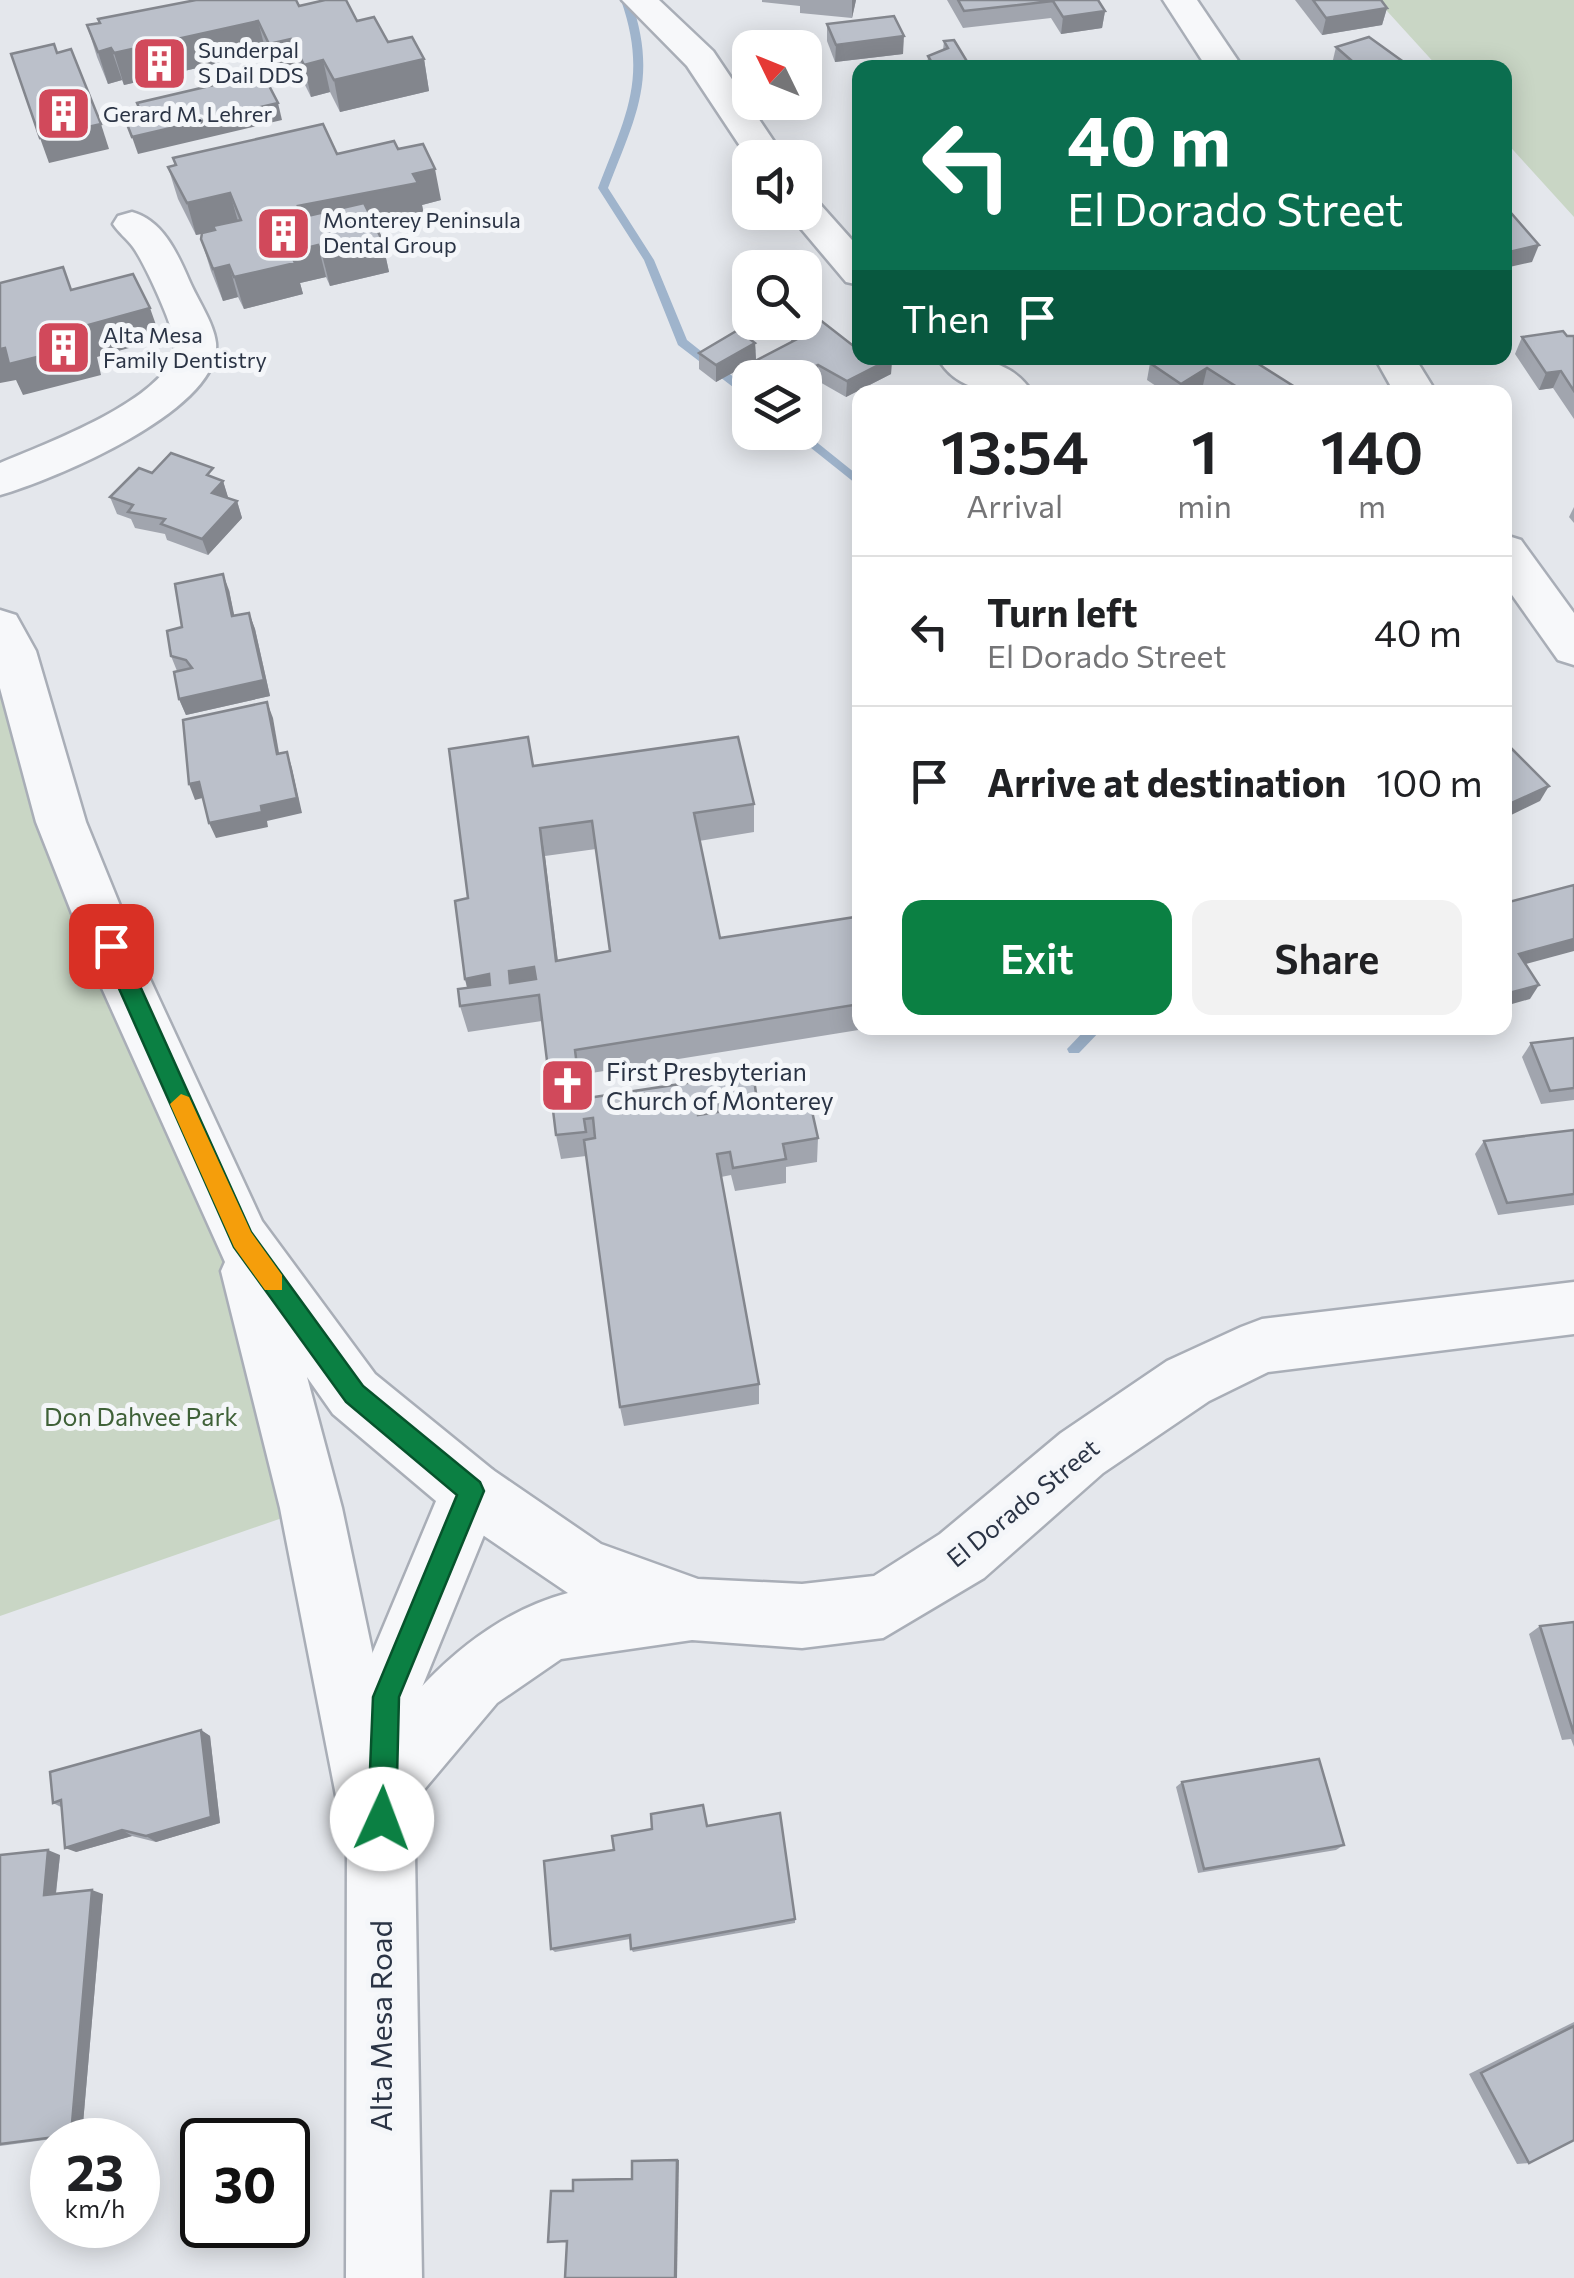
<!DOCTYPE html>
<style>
body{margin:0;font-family:Commissioner,sans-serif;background:#f2f2f2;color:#202124;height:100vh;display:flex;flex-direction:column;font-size:38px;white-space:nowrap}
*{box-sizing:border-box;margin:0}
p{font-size:32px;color:#757577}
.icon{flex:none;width:55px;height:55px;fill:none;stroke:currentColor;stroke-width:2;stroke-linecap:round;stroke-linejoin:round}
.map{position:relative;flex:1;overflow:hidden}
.details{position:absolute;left:852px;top:385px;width:660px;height:650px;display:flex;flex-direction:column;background:#fff;border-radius:20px;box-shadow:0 5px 25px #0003}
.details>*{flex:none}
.top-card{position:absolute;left:852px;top:60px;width:660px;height:305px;border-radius:20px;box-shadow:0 5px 25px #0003;background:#0b6e4f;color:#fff;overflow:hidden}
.needle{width:65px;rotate:313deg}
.tools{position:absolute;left:732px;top:30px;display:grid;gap:20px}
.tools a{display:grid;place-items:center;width:90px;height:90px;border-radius:20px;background:#fff;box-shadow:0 5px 25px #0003;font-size:50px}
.speed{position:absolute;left:30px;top:2118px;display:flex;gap:20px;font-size:50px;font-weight:700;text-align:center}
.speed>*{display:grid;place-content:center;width:130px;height:130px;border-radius:50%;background:#fff;box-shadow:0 5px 25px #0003;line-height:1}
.speed small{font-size:25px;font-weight:400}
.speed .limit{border:5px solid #111;border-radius:15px;background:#fff;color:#111}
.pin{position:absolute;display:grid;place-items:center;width:85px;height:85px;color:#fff;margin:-42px;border-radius:20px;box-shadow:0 5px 15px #0006}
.me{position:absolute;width:110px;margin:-55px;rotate:2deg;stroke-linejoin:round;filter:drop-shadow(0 0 8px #0008)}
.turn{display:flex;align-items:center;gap:35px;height:210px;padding:0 50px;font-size:45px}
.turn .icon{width:130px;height:130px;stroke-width:2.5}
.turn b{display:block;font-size:70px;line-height:85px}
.then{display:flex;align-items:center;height:95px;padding:0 50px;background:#0003;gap:20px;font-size:38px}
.eta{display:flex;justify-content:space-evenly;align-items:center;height:170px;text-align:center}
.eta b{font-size:60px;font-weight:600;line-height:70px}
.cta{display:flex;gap:20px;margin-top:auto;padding:20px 50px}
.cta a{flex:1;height:115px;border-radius:20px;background:#0b8043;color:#fff;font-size:40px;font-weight:600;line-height:115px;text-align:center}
.cta a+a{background:#f2f2f2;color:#202124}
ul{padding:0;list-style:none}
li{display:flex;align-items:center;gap:30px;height:150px;padding:0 50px;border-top:2px solid #e0e0e0}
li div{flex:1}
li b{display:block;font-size:38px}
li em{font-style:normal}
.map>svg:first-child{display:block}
.green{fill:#c9d6c5}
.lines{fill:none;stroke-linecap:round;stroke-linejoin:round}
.stream{fill:#9fb4cc;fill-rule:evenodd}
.minor-casing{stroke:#a9aeb7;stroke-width:5}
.tertiary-casing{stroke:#a9aeb7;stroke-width:5}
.minor{fill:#f7f8fa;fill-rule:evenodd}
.tertiary{fill:#f7f8fa;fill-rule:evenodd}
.wall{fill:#a1a5ae;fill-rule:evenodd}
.shaded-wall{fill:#83868d}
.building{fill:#bbc0ca;stroke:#83868d;stroke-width:2.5;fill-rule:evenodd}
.route{fill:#0b8043;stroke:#07532c;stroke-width:2.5}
.slow{fill:#f59e0b}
.labels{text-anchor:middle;stroke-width:10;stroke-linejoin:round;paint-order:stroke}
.far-poi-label{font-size:22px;fill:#2b3445;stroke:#f4f6f9;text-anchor:start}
.poi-label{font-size:25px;fill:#2b3445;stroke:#f4f6f9;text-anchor:start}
.park-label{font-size:25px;fill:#3f6138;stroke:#f4f6f9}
.street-label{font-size:25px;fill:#2b3445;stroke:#f4f6f9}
.near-street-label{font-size:30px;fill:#2b3445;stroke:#f4f6f9}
</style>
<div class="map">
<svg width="1574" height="2278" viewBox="0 0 1574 2278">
<rect width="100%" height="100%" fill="#e4e7ec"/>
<!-- green -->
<g class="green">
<polygon points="1377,0 1574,0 1574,217 1505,141 1505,68 1438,67"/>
<polygon points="0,630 242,1239 311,1508 0,1616"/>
</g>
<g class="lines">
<!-- stream -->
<g class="stream">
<path d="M621 0H631C658 78 636 115 608 188L654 260 687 340 750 390V400L678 345 644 260 598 188C626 115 648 78 621 0Z"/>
<polygon points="791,432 804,432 860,477 860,487"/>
<polygon points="1087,1028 1103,1028 1079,1053 1069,1053 1067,1049"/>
</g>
<defs>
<g id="minor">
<polygon points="622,0 659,0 713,51 785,158 750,161 687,66"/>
<polygon points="1163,0 1197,0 1243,68 1207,68"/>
<polygon points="805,199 819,203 860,249 860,285 846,282 787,212 805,212"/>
<path d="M132 212C162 220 177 252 189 280 197 299 214 323 216 343 222 410 53 480 0 495V463C42 445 172 398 175 347 176 330 144 262 133 247 127 239 119 233 113 224L118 216Z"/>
<path d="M938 358C974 358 1010 358 1032 392 997 394 956 392 938 358Z"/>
<polygon points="1375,358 1415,358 1436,392 1394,392"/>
<polygon points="1505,535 1521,540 1574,613 1574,665 1558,660 1505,585"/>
<polygon points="471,1461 493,1470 502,1491 418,1697 415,1852 422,2278 346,2278 347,1852 354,1697 449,1470"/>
</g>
<path id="tertiary" d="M0 610 16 615 36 651 86 822 149 977 262 1221 375 1374 493 1470 601 1544 698 1579 802 1584 874 1576 940 1534 1061 1433 1167 1361 1241 1327 1262 1319 1574 1282V1334L1268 1372 1209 1401 1103 1473 984 1578 883 1638 802 1648 692 1640 561 1659 497 1703 406 1811 415 1852 405 1876 381 1886 357 1876 347 1852 280 1508 221 1271 225 1262 97 977 36 822 0 688ZM307 1377 333 1414 449 1512 568 1593C493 1613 435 1666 388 1726L342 1508Z"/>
</defs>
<!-- minor casing -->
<use href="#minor" class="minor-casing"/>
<!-- tertiary casing -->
<use href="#tertiary" class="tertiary-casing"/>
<!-- minor -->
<use href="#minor" class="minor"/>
<!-- tertiary -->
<use href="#tertiary" class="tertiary"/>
</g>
<!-- wall -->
<g class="wall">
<polygon points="762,0 856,0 852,18 800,13 800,6 762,2"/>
<polygon points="947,0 1098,0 1105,11 1102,28 1061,34 1051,18 963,28"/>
<polygon points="1295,0 1381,0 1387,8 1382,25 1322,35"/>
<polygon points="299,6 357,21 388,42 424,59 429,91 340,112 330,92 311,97 298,71 277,76 266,52 124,85 122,80 108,84 97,57 87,25"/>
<polygon points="827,24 903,54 835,62 827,41"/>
<polygon points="944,41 971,68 927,68 928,56 943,50"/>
<polygon points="1336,47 1412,68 1336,68 1332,64"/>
<polygon points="398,149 441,200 422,205 424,215 374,224 382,240 389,272 330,286 326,277 300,283 303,294 244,309 238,297 223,301 211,271 201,239 202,234 196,235 178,199 168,167 175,166 173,158 337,154"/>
<polygon points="791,329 859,352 892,358 891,374 846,397 818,381 805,378 755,378 755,361 791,343"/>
<polygon points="1567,336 1574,336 1574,419 1553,388 1539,390 1515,354 1522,337"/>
<polygon points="755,343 756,360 716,382 699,369 699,353"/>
<polygon points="1149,358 1261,358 1255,361 1294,392 1215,392 1203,385 1191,392 1165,392 1147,380 1150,363 1154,361"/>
<polygon points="152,473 217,478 223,481 228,498 237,501 242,518 208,555 167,540 165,534 135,528 131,519 117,514 110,497"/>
<polygon points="1574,507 1574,523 1569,517"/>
<polygon points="229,590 234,616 249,613 255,629 270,696 186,715 179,699 177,671 171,656 182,627"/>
<path d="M534 766 754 804V832L699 841 720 938 860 937V1028H871L579 1075 583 1099 756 1093 757 1106 818 1138 817 1162 786 1167V1183L735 1191 731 1175 721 1177 759 1384V1404L624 1426 620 1407 586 1156 561 1159 556 1135 542 1021 468 1032 460 1006 467 988 465 979 468 898ZM596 849 610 951 558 961 545 856Z"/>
<polygon points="1574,1038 1574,1100 1541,1104 1522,1057 1531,1043"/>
<polygon points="1574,1130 1574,1205 1498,1215 1475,1154 1484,1141"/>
<polygon points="1574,1622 1574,1747 1571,1739 1562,1740 1529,1634 1540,1626"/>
<polygon points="201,1730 210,1736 220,1823 156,1842 132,1836 76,1852 61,1807 53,1803"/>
<polygon points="1182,1782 1344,1845 1336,1850 1198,1873 1176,1787"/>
<polygon points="707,1826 795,1919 795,1923 633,1952 631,1949 630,1939 555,1952 551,1949 614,1850"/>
<polygon points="0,1855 60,1855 56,1894 103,1894 82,2135 0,2146"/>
<polygon points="1574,2022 1574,2140 1529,2163 1517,2164 1469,2074"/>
</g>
<!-- shaded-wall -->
<g class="shaded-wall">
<polygon points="852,0 856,0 852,18"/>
<polygon points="1387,8 1382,25 1322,35 1326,18"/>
<polygon points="1105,11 1102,28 1061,34 1063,17"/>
<polygon points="258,21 266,52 124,85 114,53"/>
<polygon points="904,36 903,54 835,62 836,45"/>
<polygon points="291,39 298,71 277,76 269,44"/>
<polygon points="111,48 122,80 108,84 98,52"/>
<polygon points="424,59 429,91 340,112 334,80"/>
<polygon points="323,60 330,92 311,97 304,65"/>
<polygon points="278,103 282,120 138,154 132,137"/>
<polygon points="101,124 109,149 49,163 40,138"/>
<polygon points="435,169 441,200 422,205 424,215 306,238 298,206"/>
<polygon points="230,193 239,225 196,235 187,203"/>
<polygon points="382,240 389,272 330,286 322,255"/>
<polygon points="318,245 326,277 300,283 303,294 244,309 234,277 290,252"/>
<polygon points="1539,245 1532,262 1505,268 1505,253"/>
<polygon points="229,265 238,297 223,301 213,269"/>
<polygon points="150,308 161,339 97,357 101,375 23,395 16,380 0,383 0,349"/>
<polygon points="755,343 756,360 716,382 716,365"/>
<polygon points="892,358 891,374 846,397 847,381"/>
<polygon points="818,365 818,381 805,388 805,378 792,378"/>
<polygon points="1207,368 1203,385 1191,392 1179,392 1181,384"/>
<polygon points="1561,371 1553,388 1539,390 1546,373"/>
<polygon points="223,481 228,497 217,509 212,493"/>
<polygon points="237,501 242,518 208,555 202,539"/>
<polygon points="223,574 229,590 238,633 232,616"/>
<polygon points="249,613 255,629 270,696 186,715 179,699"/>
<polygon points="267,702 273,718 282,770 277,754"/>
<polygon points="287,752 292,768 302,813 267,821 268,827 216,838 209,823 261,806"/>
<polygon points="199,782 206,797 195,800 189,784"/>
<polygon points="1549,786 1540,801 1505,818 1505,806"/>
<polygon points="540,828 545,856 561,987 556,961"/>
<polygon points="1574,939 1574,951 1511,968 1519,954"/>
<polygon points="534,967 540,993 514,999 509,971"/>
<polygon points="489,974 495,1000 472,1005 465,979"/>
<polygon points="1539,985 1530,999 1505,1006 1505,994"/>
<polygon points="201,1730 210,1736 220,1823 156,1842 146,1836"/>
<polygon points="122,1830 132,1836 76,1852 65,1848"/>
<polygon points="48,1850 60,1855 55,1900 44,1895"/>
<polygon points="92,1890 103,1894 82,2135 71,2135"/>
<polygon points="677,2160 679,2160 677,2278 675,2278"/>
</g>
<!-- building -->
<g class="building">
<polygon points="196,0 296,0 299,6 325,0 346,0 357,21 374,17 388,42 412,37 424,59 334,80 323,60 304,65 291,39 269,44 258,21 114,53 111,48 98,52 87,25 100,23 98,19"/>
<polygon points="958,0 1098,0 1105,11 1063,17 1053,1 964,11"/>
<polygon points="1313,0 1381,0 1387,8 1326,18"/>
<polygon points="894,16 904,36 836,45 827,24"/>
<polygon points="1369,37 1412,68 1360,68 1336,47"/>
<polygon points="954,40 971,68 935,68 928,56 948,48 944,41"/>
<polygon points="54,44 57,53 71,49 101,124 40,138 11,54"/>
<polygon points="248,77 250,81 265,78 278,103 132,137 123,114 140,110 137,103"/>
<polygon points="323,124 337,154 394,141 398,149 423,144 435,169 413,174 418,183 298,206 303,217 364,203 382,240 322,255 318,245 290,252 295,263 234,277 229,265 213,269 201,239 202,233 215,230 213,226 241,220 230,193 187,203 168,167 176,165 173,158"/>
<polygon points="1505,206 1539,245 1505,253"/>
<polygon points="63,267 71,290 133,274 150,308 85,326 89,344 9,364 5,348 0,349 0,283"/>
<polygon points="815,316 860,351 860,358 892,358 847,381 818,365 792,378 774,378 755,361 801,337 791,329"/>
<polygon points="738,330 755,343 716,365 699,353"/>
<polygon points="1563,331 1567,336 1574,336 1574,391 1561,371 1546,373 1522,337"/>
<polygon points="1159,358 1249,358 1295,387 1287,392 1245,392 1207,368 1181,384 1150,363"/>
<polygon points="171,453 213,468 207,475 223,481 212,493 237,501 202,539 161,524 165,519 128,512 133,505 110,497 139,468 152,473"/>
<polygon points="223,574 232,616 249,613 264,680 179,699 174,672 192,668 186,660 171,656 167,631 182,627 175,584"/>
<polygon points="267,702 277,754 287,752 297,798 261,806 262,812 209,823 199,782 189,784 183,720"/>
<path d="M528 737 533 766 738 737 754 804 694 813 720 938 855 917 860 937V1004L575 1050 581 1099 753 1073 756 1093 697 1102 698 1115 809 1098 818 1138 783 1144 786 1159 733 1168 730 1152 717 1154 759 1384 620 1407 584 1140 595 1138 593 1118 584 1119 586 1132 556 1135 539 995 460 1006 458 989 490 985 489 974 465 979 455 901 468 898 449 749ZM592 821 610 951 556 961 540 828ZM534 967 536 979 510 983 509 971Z"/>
<polygon points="1505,742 1549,786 1505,806"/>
<polygon points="1574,885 1574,939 1519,954 1539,985 1505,994 1505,908 1508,907 1505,903"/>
<polygon points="1574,1038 1574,1088 1550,1091 1531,1043"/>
<polygon points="1574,1130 1574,1194 1507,1203 1484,1141"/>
<polygon points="1574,1622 1574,1734 1540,1626"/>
<polygon points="201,1730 211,1817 146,1836 122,1830 65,1848 61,1800 53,1803 50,1772"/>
<polygon points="1319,1759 1344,1845 1204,1869 1182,1782"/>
<polygon points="703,1805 707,1826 780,1813 795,1919 631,1949 630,1935 551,1949 544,1861 614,1850 612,1836 652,1829 651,1814"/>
<polygon points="48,1850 44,1895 92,1890 71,2135 0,2144 0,1855"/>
<polygon points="1574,2026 1574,2140 1529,2163 1481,2073"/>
<polygon points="677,2160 675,2278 565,2278 567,2241 548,2242 551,2191 573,2191 573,2180 632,2179 632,2161"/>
</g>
<!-- route -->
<polygon class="route" points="111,938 122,946 251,1232 363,1386 480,1482 484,1491 399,1697 396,1819 392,1829 382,1833 372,1829 368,1819 373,1697 457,1495 346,1402 234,1247 100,946"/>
<!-- slow -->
<polygon class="slow" points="181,1094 189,1097 251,1232 282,1275 282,1290 265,1290 234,1247 170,1104"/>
<!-- icons -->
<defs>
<symbol id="building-square" viewBox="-11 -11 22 22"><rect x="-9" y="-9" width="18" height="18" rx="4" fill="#d1495b" stroke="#f4f6f9"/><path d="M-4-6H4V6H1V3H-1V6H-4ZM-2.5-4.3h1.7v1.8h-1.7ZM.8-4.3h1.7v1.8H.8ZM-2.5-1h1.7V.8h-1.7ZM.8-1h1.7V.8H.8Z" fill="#fff"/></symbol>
<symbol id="church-square" viewBox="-11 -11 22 22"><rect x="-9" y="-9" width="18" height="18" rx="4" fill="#d1495b" stroke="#f4f6f9"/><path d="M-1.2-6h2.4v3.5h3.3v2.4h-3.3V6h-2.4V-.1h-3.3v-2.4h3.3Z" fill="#fff"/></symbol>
</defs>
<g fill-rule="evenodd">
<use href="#building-square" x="128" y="32" width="63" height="63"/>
<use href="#building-square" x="32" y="82" width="63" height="63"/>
<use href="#building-square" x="252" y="202" width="63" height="63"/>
<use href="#building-square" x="32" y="316" width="63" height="63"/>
<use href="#church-square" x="536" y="1054" width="63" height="63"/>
</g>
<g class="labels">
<!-- far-poi labels -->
<g class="far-poi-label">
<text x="198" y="58">Sunderpal<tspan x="198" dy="25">S Dail DDS</tspan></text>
<text x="103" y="122">Gerard M. Lehrer</text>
<text x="323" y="228">Monterey Peninsula<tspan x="323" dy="25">Dental Group</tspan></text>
<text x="103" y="343">Alta Mesa<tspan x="103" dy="25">Family Dentistry</tspan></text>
</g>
<!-- poi labels -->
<g class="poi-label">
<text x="606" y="1081">First Presbyterian<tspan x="606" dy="29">Church of Monterey</tspan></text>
</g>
<!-- park labels -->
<g class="park-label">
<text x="141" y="1426">Don Dahvee Park</text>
</g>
<!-- street labels -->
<g class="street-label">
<text transform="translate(1023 1503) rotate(-39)" y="9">El Dorado Street</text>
</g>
<!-- near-street labels -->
<g class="near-street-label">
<text transform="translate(382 2026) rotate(-90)" y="10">Alta Mesa Road</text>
</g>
</g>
</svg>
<div class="tools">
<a><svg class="needle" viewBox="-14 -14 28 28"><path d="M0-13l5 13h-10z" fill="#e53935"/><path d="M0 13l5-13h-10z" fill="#757577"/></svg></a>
<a><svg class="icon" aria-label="sound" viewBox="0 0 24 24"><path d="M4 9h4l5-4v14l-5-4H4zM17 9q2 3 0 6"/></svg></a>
<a><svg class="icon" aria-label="search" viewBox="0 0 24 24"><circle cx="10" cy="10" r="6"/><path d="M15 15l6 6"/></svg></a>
<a><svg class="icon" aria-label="layers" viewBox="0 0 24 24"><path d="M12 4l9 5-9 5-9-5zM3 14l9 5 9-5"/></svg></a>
</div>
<div class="speed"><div>23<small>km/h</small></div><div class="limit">30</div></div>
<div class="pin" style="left:111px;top:946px;background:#d93025"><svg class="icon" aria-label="arrive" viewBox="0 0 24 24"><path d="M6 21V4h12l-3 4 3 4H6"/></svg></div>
<svg class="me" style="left:382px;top:1819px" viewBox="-20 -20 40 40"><circle r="19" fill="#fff"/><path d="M0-13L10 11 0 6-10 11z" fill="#0b8043"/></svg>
<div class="top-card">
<div class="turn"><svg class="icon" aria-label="left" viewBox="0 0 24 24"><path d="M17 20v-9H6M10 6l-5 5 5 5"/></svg><div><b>40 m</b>El Dorado Street</div></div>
<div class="then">Then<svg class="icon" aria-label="arrive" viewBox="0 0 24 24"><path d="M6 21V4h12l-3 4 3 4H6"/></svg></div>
</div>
<section class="details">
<div class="eta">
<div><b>13:54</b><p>Arrival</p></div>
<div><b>1</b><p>min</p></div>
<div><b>140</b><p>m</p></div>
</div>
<ul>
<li><svg class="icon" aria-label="left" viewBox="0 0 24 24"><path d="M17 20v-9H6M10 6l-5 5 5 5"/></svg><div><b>Turn left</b><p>El Dorado Street</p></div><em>40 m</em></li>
<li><svg class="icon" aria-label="arrive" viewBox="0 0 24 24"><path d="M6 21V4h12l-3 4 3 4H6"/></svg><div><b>Arrive at destination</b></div><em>100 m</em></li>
</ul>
<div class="cta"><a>Exit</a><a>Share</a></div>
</section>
</div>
